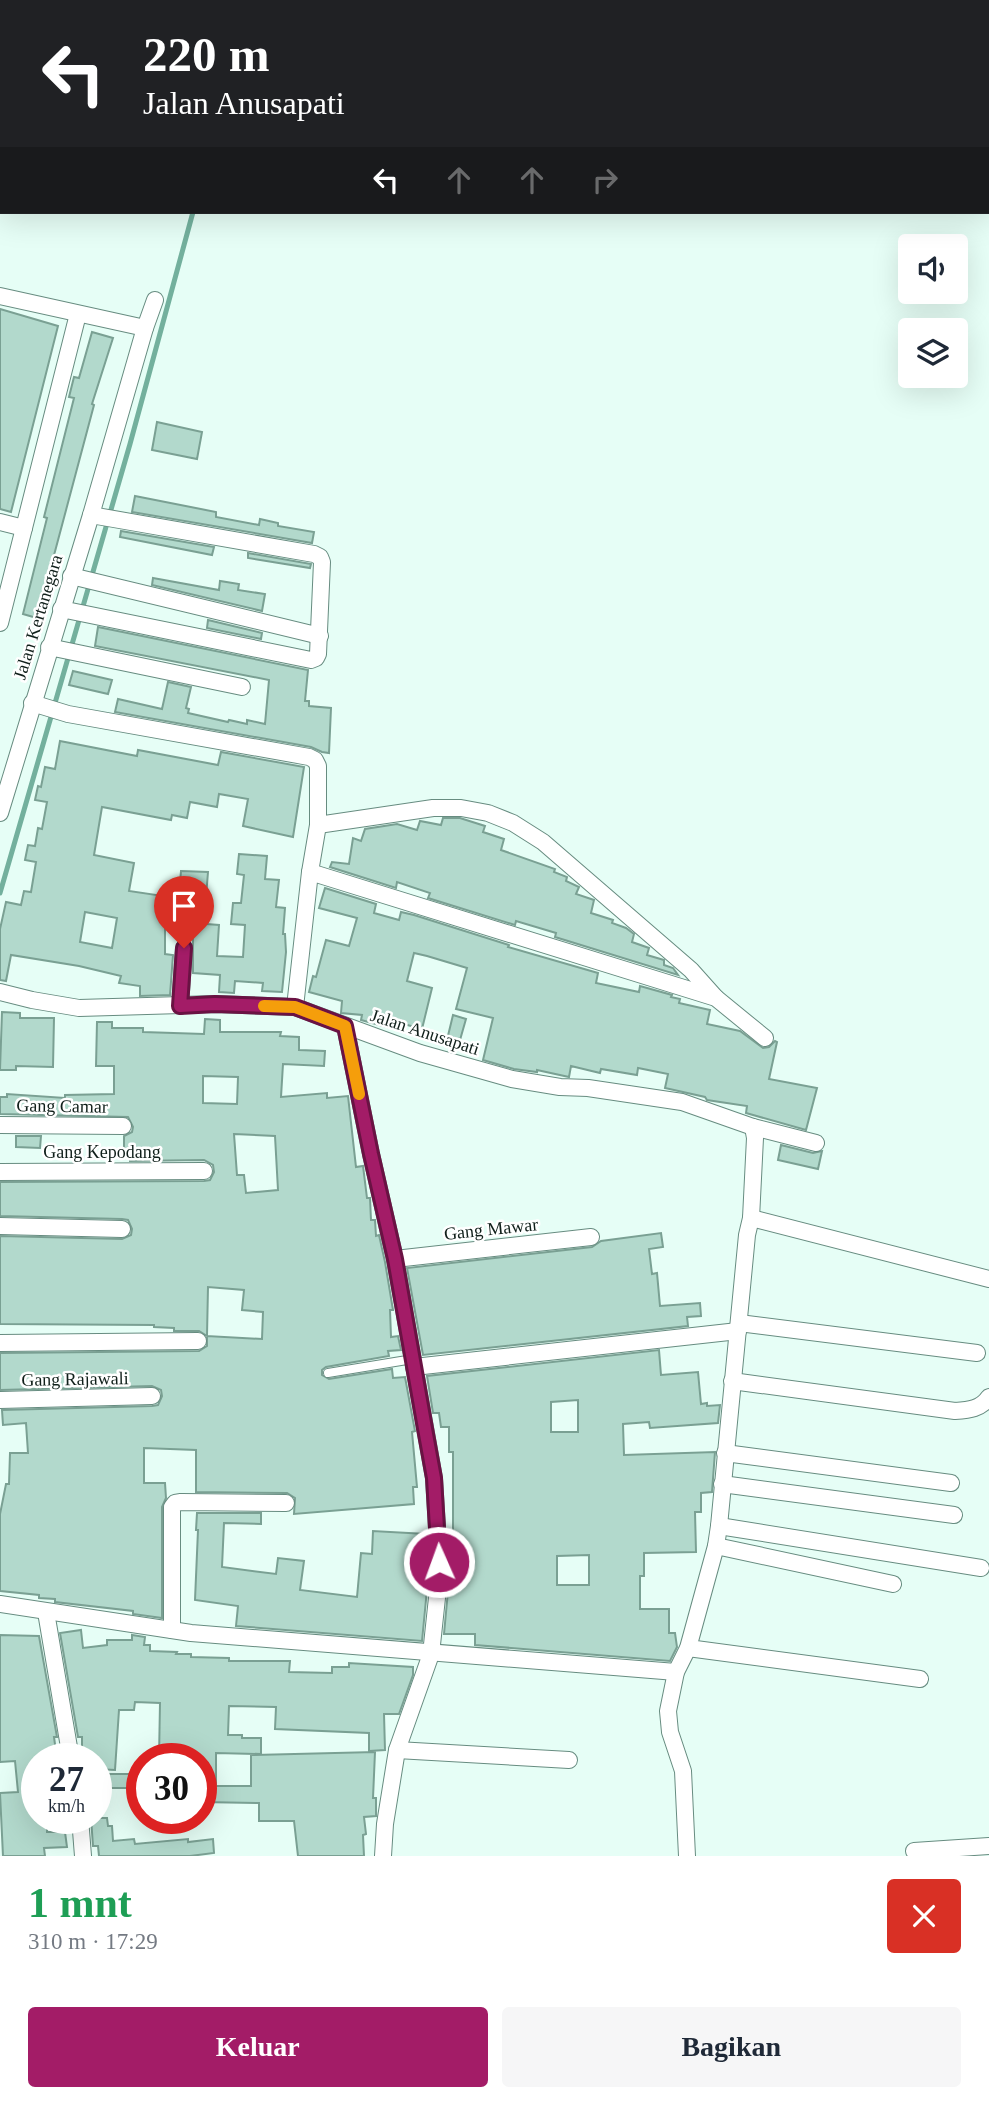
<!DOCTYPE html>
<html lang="id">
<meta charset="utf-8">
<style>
body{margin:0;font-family:"Times New Roman",serif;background:#f6f6f7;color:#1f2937;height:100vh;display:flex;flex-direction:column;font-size:26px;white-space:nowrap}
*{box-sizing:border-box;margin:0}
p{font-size:23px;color:#747a83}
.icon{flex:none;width:38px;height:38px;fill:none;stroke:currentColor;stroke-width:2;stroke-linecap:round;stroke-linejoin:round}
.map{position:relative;height:1856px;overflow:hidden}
.details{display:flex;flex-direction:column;background:#fff;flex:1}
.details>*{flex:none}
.guide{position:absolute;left:0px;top:0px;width:990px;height:214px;box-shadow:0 7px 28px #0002;background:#202124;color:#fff;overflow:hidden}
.controls{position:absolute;left:898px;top:234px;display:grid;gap:14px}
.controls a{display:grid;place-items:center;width:70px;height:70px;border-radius:7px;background:#fff;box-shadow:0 7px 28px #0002;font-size:35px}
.speed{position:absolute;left:21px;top:1743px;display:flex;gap:14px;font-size:35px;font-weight:700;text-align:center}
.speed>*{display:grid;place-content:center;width:91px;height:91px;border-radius:50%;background:#fff;box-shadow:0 7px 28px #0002;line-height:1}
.speed small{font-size:18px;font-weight:400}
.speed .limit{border:10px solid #d22;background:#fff;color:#111}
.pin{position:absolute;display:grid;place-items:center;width:60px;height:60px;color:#fff;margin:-72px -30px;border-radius:50% 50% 50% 0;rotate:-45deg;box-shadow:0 0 7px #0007}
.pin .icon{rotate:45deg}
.me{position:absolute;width:77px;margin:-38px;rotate:358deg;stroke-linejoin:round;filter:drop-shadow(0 0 5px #0008)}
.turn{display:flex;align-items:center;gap:24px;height:147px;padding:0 28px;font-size:32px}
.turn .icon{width:91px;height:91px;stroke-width:2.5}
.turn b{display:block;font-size:49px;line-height:60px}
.lanes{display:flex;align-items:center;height:66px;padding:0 28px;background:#0003;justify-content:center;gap:35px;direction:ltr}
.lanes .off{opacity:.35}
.round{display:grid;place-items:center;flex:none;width:74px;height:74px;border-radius:7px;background:#f6f6f7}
.summary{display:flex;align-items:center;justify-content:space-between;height:119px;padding:0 28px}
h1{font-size:42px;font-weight:600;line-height:52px;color:#1e9e55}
.button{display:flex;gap:14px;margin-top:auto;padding:14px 28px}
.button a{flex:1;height:80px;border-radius:7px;background:#a31c67;color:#fff;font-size:28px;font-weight:600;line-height:80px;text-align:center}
.button a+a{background:#f6f6f7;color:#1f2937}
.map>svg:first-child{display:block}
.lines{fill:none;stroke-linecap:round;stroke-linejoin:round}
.stream{stroke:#73b09d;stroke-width:5}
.building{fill:#b2d9cc;stroke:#7aa093;stroke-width:2;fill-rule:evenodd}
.service-casing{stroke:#678c80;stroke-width:10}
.minor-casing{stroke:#678c80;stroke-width:18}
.service{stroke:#fff;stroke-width:8}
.minor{stroke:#fff;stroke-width:16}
.route-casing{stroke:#6a1243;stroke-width:18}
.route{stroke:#a31c67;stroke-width:12}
.slow{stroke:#f59e0b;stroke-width:12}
.labels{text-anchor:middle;stroke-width:5;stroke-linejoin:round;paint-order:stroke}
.street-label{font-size:18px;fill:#101f1a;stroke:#fff}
</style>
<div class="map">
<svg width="989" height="1856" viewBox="0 0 989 1856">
<rect width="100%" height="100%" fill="#e6fef6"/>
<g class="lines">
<!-- stream -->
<g class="stream">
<polyline points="251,2 252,0"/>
<polyline points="0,893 130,444 193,212"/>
</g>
</g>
<!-- building -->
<g class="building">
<polygon points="0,309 58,326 11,512 0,509"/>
<polygon points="92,332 113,338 92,404 94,405 53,559 58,560 55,575 51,574 40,619 23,614 47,518 44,517 74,398 69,397 74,377 79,378"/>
<polygon points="157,422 202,432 197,459 152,450"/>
<polygon points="135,496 216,512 216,517 259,525 260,519 278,523 278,526 314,532 312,543 132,512"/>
<polygon points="121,531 214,547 212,555 120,537"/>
<polygon points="248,553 311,564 310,568 248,558"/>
<polygon points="153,578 219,590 220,581 239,584 238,590 265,594 262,611 152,585"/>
<polygon points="208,620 262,633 261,639 207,628"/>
<polygon points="98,627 308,670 305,701 309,701 309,706 331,708 329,753 322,752 311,747 115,712 118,699 162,709 168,682 191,687 186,708 189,709 188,713 228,722 229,720 247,724 247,720 265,724 269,680 95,646"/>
<polygon points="73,671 112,680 108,694 69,685"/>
<path d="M60 741 137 756 138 750 218 765 221 752 304 767 293 837 243 826 248 799 219 794 217 807 190 802 187 818 172 815 171 820 102 807 94 855 134 863 129 891 170 897V928H165V954L173 955 170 995 140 996V986L119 983 121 976 79 966 11 955 6 981 0 980V929L6 902 21 905 24 891 31 892 36 862 25 860 28 845 35 846 38 828 42 829 47 802 35 800 38 786 41 787 45 767 55 769ZM85 912 117 918 112 948 80 942Z"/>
<polygon points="443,818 460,818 485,826 483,832 504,839 501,850 555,869 554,872 567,877 566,881 579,887 576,894 594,900 591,913 613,920 612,923 626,928 634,934 632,942 649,948 647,955 664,960 664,965 673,968 678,975 555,937 556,933 516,921 515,925 428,898 430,893 397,882 396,888 330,867 332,862 349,864 353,838 361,841 365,829 397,824 417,830 420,821 441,825"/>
<polygon points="239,854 267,856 265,879 279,880 276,907 285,908 283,934 285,934 286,952 282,992 262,991 263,983 235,981 234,993 219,992 220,975 193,973 193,923 219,925 217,956 243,957 245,925 231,924 233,903 241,903 244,875 237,874"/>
<polygon points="181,871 208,872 206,897 179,895"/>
<polygon points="325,888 376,904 374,913 399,920 401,912 414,915 509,945 508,947 598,973 596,983 639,992 640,986 672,995 671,997 680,999 679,1003 710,1010 707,1024 740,1031 763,1048 769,1047 775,1041 777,1042 769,1079 817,1088 806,1130 746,1113 747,1106 707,1100 705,1097 665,1088 668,1074 638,1068 637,1075 601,1069 600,1073 571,1066 569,1077 537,1070 537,1072 514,1069 483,1060 493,1018 456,1009 467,968 427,956 414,953 407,981 432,988 422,1029 400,1023 398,1030 361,1020 362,1015 341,1013 342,1001 309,992 313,976 316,977 326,940 349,946 357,918 319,908"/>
<polygon points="2,1012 20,1013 20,1018 54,1018 53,1067 16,1066 16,1070 0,1070"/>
<polygon points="453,1015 466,1019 458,1047 446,1044"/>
<path d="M205 1019 220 1020V1032H281L280 1036 299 1037V1050L325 1051 324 1066 283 1064 281 1097 327 1093V1098L348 1096 356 1167 363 1166 367 1198H370L371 1220H375L376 1236 379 1235 385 1262 393 1310H390L391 1337 398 1336 401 1350 388 1351 389 1356 326 1367 322 1370V1375L329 1379 392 1369 393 1378 405 1377 415 1431 412 1432 417 1487H413L414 1504 294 1514 295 1498 287 1493 196 1492V1450L144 1448V1483H165L166 1498 162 1507V1618L133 1614V1611L55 1602V1599L39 1598V1595L0 1591V1514L6 1484H9L10 1453H28L26 1423 3 1425 2 1410 152 1406 158 1405 162 1396 161 1390 152 1386 0 1390V1353L199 1351 207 1346V1336L262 1339 263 1312 242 1310 244 1290 208 1287 207 1336 199 1331H174V1328L154 1327V1325L0 1324V1236L122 1239 131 1235 132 1229 128 1220 122 1219 0 1216V1182L204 1181 210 1180 214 1172 213 1165 204 1160 130 1161V1150H124V1136L132 1132 133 1127 128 1117 0 1114V1097H7V1094L65 1098V1095L114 1094V1066H96L97 1022H112V1028H143V1032L204 1034ZM203 1076 238 1077 237 1104 203 1103ZM234 1134 275 1136 278 1190 246 1193 244 1175H237Z"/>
<polygon points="16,1136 41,1136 40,1148 16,1147"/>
<polygon points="781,1145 813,1153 822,1151 818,1169 778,1160"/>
<polygon points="661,1233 663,1247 649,1249 652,1274 657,1273 660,1306 700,1303 701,1316 687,1317 688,1326 423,1355 407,1268 592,1247 601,1241"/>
<path d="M659 1350 661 1375 698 1372 701 1404 707 1403V1406L720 1405 718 1423 650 1428 649 1422 623 1424 624 1455 715 1452 712 1492 701 1493V1512H695L696 1552 644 1553V1576H640V1609H669V1633H675L677 1647 670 1661 475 1645V1634H444L449 1580 448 1541H453V1452H449V1427H441L439 1413H433L427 1376ZM578 1400V1432H551V1402ZM589 1555V1585H557V1556Z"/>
<polygon points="197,1513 261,1513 261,1524 224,1523 222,1567 276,1574 278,1558 304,1561 300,1590 357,1597 361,1553 372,1554 373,1531 426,1534 428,1579 422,1641 236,1626 238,1606 195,1600 198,1530 196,1530"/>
<polygon points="81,1630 83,1648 107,1645 107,1640 132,1640 132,1635 145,1637 144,1645 150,1645 150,1651 177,1652 176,1654 191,1654 191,1657 229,1658 229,1661 290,1661 289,1672 332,1673 332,1667 349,1667 349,1663 413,1667 413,1675 399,1714 384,1714 385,1750 369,1751 369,1733 275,1729 276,1707 229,1706 228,1735 242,1735 242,1738 261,1738 261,1754 216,1753 216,1786 251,1786 251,1755 375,1752 373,1798 376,1798 376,1816 364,1817 366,1834 363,1835 364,1856 298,1856 294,1821 259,1821 259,1803 201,1802 201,1759 159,1759 160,1703 135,1702 134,1710 119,1710 115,1770 96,1769 96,1759 82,1759 82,1737 78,1737 60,1633"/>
<polygon points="0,1635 39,1636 57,1737 54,1737 57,1759 37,1759 37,1818 47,1818 47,1832 65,1832 67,1847 44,1848 45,1856 3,1856 0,1793 18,1792 15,1761 0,1762"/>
<rect x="107" y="1774" width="30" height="14"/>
<polygon points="91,1818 107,1818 108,1826 112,1826 113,1841 134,1839 135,1844 188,1839 188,1842 213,1839 214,1853 190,1856 99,1856 98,1846 93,1846"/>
</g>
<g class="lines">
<defs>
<polyline id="service" points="328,1373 413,1359"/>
<g id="minor">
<polyline points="0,296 145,328"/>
<polyline points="0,522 24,528"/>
<polyline points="71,576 320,636"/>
<polyline points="61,609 311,660 316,658 318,654 322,562 320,557 314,554 91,515"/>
<polyline points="0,623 78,314"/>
<polyline points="49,647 242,687"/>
<polyline points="32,703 68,714 309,757 315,760 318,766 318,825 310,872 295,1007"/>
<polyline points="0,813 91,515 145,328 155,300"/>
<polyline points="318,825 433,808 461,808 488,813 513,823 543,842 691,970 716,998"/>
<polyline points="310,872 716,998 765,1038"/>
<polyline points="0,992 32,1000 79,1008 215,1004 295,1007 420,1053 512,1079 560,1087 588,1088 682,1102 753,1127 816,1143"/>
<polyline points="180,1006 184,948"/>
<polyline points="345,1026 371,1154 395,1259 434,1478 438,1544 439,1579 431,1654 397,1750 385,1824 383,1856"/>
<polyline points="0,1125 123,1126"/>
<polyline points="0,1172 204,1171"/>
<polyline points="751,1218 989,1279"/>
<polyline points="0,1226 122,1229"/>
<polyline points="395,1259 591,1237"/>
<polyline points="739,1323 977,1353"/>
<polyline points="0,1343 198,1341"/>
<polyline points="414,1367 738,1331"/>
<path d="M732 1381 955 1411C969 1410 981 1409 989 1397"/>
<polyline points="0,1400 152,1396"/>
<polyline points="725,1453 951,1483"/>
<polyline points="722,1484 954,1515"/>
<polyline points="719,1526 981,1568"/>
<polyline points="716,1546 893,1584"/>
<polyline points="0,1604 191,1633 676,1672"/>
<polyline points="46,1612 71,1759"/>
<polyline points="172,1630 172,1507 175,1503 181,1502 286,1503"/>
<polyline points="688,1648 920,1679"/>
<polyline points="397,1750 569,1760"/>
<polyline points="80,1818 83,1856"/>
<polyline points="914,1851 989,1846"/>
<polyline points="687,1856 683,1771 670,1732 668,1711 676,1672 688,1648 716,1546 719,1526 747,1235 751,1218 755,1138 753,1127"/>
</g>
</defs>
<!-- service casing -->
<use href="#service" class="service-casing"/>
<!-- minor casing -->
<use href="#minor" class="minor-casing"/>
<!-- service -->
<use href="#service" class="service"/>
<!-- minor -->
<use href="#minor" class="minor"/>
</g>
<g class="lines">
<defs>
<polyline id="route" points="184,948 180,1006 215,1004 295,1007 345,1026 371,1154 395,1259 426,1434 434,1478 439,1562"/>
</defs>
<!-- route casing -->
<use href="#route" class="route-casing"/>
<!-- route -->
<use href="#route" class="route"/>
<!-- slow -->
<polyline class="slow" points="264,1006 295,1007 345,1026 359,1094"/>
</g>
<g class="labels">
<!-- street labels -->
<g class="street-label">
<text transform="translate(38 617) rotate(-73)" y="6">Jalan Kertanegara</text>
<text transform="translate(425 1032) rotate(18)" y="6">Jalan Anusapati</text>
<text transform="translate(62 1106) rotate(1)" y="6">Gang Camar</text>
<text x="102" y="1158">Gang Kepodang</text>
<text transform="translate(491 1229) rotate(-6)" y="6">Gang Mawar</text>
<text transform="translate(75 1379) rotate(-1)" y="6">Gang Rajawali</text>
</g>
</g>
</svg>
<div class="controls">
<a><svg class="icon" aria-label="sound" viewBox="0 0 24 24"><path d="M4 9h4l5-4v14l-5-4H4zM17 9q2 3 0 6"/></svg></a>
<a><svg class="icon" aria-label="layers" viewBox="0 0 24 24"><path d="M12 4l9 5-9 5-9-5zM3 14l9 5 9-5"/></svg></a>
</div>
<div class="speed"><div>27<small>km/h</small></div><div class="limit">30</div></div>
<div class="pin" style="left:184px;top:948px;background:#d93025"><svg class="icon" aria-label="arrive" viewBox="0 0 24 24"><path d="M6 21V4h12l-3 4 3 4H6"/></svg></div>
<svg class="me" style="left:439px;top:1562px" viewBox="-20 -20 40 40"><circle r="17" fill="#a31c67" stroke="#fff" stroke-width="3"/><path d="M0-11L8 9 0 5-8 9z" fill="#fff"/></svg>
<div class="guide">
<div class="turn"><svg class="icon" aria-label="left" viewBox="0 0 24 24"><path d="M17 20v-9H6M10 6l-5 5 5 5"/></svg><div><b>220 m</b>Jalan Anusapati</div></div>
<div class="lanes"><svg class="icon" aria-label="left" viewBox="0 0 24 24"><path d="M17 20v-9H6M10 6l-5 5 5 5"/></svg><svg class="icon off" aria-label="ahead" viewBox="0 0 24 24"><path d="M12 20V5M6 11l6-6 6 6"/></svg><svg class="icon off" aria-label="ahead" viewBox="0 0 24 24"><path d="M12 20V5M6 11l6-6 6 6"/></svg><svg class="icon off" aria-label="right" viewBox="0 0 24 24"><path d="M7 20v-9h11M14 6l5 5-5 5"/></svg></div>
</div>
</div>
<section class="details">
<div class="summary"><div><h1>1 mnt</h1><p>310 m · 17:29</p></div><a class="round" style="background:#d93025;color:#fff"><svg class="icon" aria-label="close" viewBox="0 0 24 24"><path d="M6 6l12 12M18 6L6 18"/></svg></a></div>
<div class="button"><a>Keluar</a><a>Bagikan</a></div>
</section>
